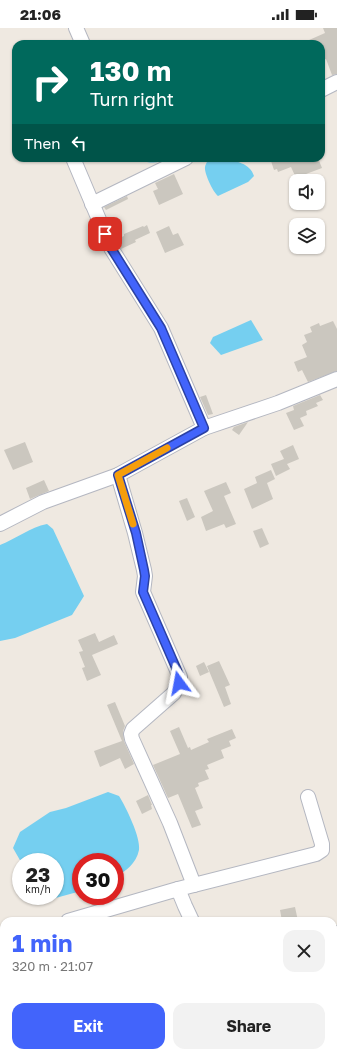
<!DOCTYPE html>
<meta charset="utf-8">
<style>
body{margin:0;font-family:"Golos Text",sans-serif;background:#f2f2f2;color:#222;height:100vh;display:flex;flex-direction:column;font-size:15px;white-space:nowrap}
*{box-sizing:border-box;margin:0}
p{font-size:13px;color:#767676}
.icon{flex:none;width:22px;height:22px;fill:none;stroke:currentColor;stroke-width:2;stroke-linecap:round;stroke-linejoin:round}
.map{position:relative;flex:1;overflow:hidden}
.side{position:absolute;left:0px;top:889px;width:337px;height:140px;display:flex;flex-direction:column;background:#fff;border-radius:12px 12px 0 0;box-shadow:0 1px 3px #0004}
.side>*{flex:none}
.banner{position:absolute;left:12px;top:12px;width:313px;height:122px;border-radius:12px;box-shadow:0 1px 3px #0004;background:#00695c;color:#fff;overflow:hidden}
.fabs{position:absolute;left:289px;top:146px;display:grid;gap:8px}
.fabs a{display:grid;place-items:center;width:36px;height:36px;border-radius:8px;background:#fff;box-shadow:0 1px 3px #0004;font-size:20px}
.speed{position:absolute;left:12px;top:825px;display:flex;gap:8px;font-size:20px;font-weight:700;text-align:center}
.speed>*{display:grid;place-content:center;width:52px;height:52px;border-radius:50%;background:#fff;box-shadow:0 1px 3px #0004;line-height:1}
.speed small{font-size:10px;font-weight:400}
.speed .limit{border:6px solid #d22;background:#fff;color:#111}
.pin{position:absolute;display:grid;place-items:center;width:34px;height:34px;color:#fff;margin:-17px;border-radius:8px;box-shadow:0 2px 6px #0006}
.me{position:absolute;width:44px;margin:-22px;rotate:347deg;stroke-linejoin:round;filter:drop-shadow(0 0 3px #0008)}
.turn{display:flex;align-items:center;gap:14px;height:84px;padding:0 12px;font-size:18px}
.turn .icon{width:52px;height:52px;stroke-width:2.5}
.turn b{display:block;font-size:28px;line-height:34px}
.then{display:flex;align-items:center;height:38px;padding:0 12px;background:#0003;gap:8px;font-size:15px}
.round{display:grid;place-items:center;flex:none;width:42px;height:42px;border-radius:12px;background:#f2f2f2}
.headline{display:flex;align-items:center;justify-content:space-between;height:68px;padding:0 12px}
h1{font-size:24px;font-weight:700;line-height:30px;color:#4264fb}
.action{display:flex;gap:8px;margin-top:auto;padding:8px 12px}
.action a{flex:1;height:46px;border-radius:12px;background:#4264fb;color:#fff;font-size:16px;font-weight:700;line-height:46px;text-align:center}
.action a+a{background:#f2f2f2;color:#222}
.status{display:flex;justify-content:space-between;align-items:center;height:28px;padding:0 20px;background:#fff;direction:ltr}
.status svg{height:11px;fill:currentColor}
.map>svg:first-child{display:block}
.water{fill:#75cff0}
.building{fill:#cbc7bf}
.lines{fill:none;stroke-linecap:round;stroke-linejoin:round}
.minor-casing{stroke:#b4b7c1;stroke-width:16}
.path{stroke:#c9c9c9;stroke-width:2;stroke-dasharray:3 2;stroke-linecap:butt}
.minor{stroke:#fff;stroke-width:14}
.route-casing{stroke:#2b41a3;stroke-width:10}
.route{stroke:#4264fb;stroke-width:7}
.slow{stroke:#f59e0b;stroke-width:7}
</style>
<div class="status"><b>21:06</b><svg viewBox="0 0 49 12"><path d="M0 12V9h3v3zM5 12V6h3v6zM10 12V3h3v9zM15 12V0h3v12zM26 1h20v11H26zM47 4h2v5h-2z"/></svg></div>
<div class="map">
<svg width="337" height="1029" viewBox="0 0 337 1029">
<rect width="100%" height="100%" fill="#efe9e1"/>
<!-- water -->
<g class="water">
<path d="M144 130H165C160 135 154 135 147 134Z"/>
<path d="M223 131C236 133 250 135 254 148L248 154 218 168C213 164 204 145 205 139 205 137 207 135 207 133Z"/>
<polygon points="251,292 263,312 221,327 210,315 213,309"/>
<path d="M47 496 53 501 84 568 72 587 15 610 0 613V517C16 511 30 499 47 496Z"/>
<path d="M108 764 119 768C126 779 141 810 139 822 136 836 126 843 115 849V834H81V863L52 871H33L32 868H55V834H21L13 820 20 804 50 784 66 780Z"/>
<polygon points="209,1025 254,1025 248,1029 212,1029"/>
</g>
<!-- building -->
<g class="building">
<polygon points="323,0 337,0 337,46 332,47 326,31 321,33 321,16 300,16 325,5"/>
<polygon points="270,130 318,130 322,140 306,146 307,148 297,152 291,139 278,144 277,141 274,142"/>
<polygon points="174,146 183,166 159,177 153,163 158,161 155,155"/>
<polygon points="127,168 128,171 106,182 104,179"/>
<polygon points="147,197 150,205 135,212 136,214 121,221 117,211 124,208 124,206 143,198 144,199"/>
<polygon points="169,198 173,207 178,205 184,217 165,225 156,204"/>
<polygon points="333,293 337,301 337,343 308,354 302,342 298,344 294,334 307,329 302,317 307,314 304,307 312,304 310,299 319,295 320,298"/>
<polygon points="206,367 213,386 208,387 200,369"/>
<polygon points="320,367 323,372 316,375 318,378 306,383 307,387 300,390 304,398 294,402 286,385 294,382 293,378"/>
<polygon points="248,394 239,407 232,402 234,399"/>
<polygon points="25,414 33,434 13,442 4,422"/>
<polygon points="293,417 299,431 287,436 290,441 276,448 271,436 284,431 280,423"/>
<polygon points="271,442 275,451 267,455 273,471 252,481 244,461 257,455 255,449"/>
<polygon points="44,452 49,463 30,471 26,460"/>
<polygon points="226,454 231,465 224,468 236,496 226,500 224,496 206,503 201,489 213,483 204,463"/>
<polygon points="187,470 195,489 187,493 179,473"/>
<polygon points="262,500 269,516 260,520 253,503"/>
<polygon points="95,605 99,614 114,607 118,616 92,627 101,647 87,653 82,640 85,639 79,624 83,623 78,612"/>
<polygon points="219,633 230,657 225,659 231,676 224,679 207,638"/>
<polygon points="204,634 209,644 200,648 196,638"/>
<polygon points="115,674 125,698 123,703 124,713 134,736 125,741 120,730 100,739 94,723 122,713 107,677"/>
<polygon points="179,699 188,720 190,719 191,722 209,714 207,711 232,701 236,710 229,713 231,718 221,722 224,730 207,737 209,741 205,742 209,751 198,755 199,758 195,760 203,780 195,783 201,797 192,800 178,766 168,770 153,737 180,726 170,703"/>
<polygon points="148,767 152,777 151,777 152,781 142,786 136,773"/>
<polygon points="295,879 298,893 282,893 280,882"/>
</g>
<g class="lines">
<defs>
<g id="minor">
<polyline points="76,0 83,16"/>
<polyline points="321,62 337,54"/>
<polyline points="92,176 186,130"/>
<polyline points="204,400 278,375 337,351"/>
<polyline points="118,447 135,505 144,542 145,548 143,564 180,649 174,665 133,701 131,706 132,711 170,795 194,857"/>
<polyline points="0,496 43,474 118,447 204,400 161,300 111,220 73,130"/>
<polyline points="178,861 316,826 322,822 322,816 308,769"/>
<polyline points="68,893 178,861 185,878 192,893"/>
<polyline points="333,906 337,905"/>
<polyline points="0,911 4,910"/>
<polyline points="287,1029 287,1025"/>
</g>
</defs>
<!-- minor casing -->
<use href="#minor" class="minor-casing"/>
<!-- path -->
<polyline class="path" points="0,1000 4,999"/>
<!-- minor -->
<use href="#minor" class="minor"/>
</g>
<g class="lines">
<defs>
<polyline id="route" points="105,206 111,220 161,300 204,400 118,447 136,505 144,542 145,548 143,564 180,649 179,655"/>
</defs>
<!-- route casing -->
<use href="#route" class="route-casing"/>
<!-- route -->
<use href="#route" class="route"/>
<!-- slow -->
<polyline class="slow" points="133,496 118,447 167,420"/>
</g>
</svg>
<div class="fabs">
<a><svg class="icon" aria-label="sound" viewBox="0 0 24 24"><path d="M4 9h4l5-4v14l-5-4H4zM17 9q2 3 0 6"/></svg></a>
<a><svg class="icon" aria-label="layers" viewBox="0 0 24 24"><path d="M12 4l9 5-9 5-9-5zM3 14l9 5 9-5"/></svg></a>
</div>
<div class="speed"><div>23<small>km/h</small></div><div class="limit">30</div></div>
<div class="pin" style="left:105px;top:206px;background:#d93025"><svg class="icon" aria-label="arrive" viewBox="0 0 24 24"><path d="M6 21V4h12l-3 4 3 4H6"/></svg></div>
<svg class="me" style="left:179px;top:655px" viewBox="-20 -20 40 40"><path d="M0-17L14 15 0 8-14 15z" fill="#4264fb" stroke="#fff" stroke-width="4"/></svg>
<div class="banner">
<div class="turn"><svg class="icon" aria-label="right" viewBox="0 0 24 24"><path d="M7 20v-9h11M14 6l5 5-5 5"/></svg><div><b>130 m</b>Turn right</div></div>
<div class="then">Then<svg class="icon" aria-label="left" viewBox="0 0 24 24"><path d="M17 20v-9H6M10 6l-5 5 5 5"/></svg></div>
</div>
<section class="side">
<div class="headline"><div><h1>1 min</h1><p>320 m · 21:07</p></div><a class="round"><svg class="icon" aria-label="close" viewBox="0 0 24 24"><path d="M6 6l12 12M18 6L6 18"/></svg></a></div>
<div class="action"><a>Exit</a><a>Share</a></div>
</section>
</div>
